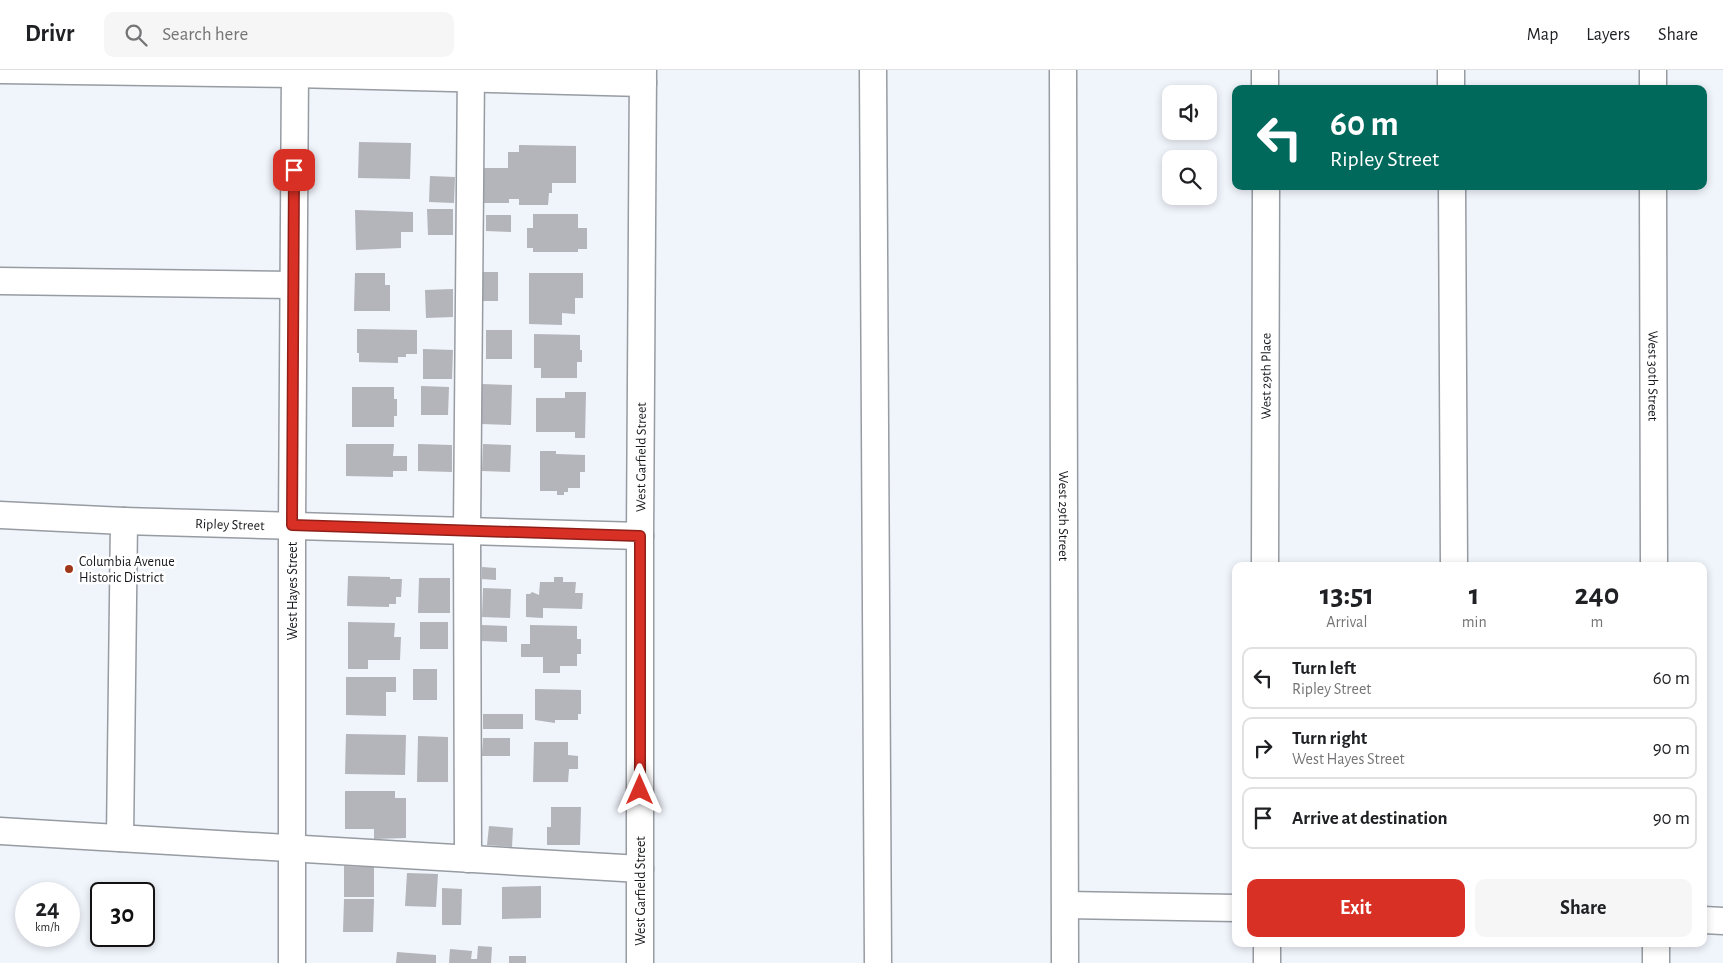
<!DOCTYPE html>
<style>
body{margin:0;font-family:"Alegreya Sans",sans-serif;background:#f6f6f6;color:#202124;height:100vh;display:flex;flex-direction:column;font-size:19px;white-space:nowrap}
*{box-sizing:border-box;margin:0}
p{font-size:16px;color:#757577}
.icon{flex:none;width:28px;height:28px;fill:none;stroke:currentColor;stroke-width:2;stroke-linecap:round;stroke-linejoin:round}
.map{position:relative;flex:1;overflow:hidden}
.panel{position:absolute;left:1232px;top:492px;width:475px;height:385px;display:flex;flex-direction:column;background:#fff;border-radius:10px;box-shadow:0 2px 8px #0003}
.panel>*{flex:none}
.top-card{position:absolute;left:1232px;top:15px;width:475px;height:105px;border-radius:10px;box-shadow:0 2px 8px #0003;background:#00695c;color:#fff;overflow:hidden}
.controls{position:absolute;left:1162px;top:15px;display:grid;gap:10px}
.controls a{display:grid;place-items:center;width:55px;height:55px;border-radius:10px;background:#fff;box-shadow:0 2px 8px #0003;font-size:25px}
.speed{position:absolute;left:15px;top:812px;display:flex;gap:10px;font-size:25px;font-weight:700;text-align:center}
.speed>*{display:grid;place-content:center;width:65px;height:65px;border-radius:50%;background:#fff;box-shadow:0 2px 8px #0003;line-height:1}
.speed small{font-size:12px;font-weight:400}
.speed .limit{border:2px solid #111;border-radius:8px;background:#fff;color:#111}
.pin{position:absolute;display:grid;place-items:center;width:42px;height:42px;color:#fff;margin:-21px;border-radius:10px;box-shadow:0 2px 8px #0006}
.me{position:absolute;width:55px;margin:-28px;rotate:0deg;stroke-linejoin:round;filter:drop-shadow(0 0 4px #0008)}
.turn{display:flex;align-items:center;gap:18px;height:105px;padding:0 15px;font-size:22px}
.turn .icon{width:65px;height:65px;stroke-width:2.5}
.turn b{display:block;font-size:35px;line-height:42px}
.eta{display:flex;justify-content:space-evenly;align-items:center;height:85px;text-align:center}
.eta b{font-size:30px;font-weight:700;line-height:35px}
.cta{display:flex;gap:10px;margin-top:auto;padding:10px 15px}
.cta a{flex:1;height:58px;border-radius:10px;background:#d93025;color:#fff;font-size:20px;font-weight:700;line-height:58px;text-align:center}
.cta a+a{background:#f6f6f6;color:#202124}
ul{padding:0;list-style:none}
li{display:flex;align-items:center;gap:15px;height:62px;margin:0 10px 8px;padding:0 5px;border:2px solid #e0e0e0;border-radius:10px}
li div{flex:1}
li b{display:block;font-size:19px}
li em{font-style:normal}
header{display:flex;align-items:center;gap:30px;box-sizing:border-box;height:70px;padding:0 25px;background:#fff;border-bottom:1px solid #e0e0e0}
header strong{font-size:24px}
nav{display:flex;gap:28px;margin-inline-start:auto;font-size:18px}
.search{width:350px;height:45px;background:#f6f6f6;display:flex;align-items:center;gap:12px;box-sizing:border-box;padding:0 18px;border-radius:10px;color:#757577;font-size:19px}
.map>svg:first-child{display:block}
.building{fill:#b4b4bb}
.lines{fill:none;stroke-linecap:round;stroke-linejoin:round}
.minor-casing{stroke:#979ba2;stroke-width:29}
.minor{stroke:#fff;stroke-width:26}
.route-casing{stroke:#8d1f18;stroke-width:12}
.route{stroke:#d93025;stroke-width:9}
.poi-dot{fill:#9f3819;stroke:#fff;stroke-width:2}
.labels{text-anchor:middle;stroke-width:5;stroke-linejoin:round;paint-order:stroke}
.street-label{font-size:14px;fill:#17181b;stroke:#fff}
.poi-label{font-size:14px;fill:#17181b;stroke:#fff;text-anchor:start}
</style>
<header>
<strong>Drivr</strong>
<div class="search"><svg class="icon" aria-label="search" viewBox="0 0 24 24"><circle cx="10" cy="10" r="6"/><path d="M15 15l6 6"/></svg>Search here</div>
<nav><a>Map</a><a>Layers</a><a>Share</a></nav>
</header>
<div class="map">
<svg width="1723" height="893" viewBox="0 0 1723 893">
<rect width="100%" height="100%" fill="#f0f4fb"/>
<!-- building -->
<g class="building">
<polygon points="359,72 411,73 410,109 358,108"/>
<polygon points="519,75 576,76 576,113 552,113 552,123 549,123 548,135 519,135 519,129 509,129 509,133 481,133 481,98 508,98 508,82 519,82"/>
<polygon points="430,106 455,107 454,133 429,132"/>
<polygon points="427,139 453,139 453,165 428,165"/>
<polygon points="355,140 413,142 413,162 401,162 401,178 356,180"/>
<polygon points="533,144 578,144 578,158 587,158 587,179 578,179 578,182 533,182 533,178 527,178 527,158 533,158"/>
<polygon points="486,145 511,145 511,162 486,161"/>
<rect x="481" y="202" width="17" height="29"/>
<polygon points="355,203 385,203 385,215 390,215 390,241 354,241"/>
<polygon points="529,203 583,203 583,228 575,228 575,244 562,243 562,255 529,254"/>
<polygon points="453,219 453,247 426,248 425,220"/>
<polygon points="357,259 417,260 417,284 406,284 406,287 398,287 398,293 359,292 359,283 357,283"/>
<rect x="486" y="260" width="26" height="29"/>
<polygon points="534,264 580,265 580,280 582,280 582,292 577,292 577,308 541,308 541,298 534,298"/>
<polygon points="423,279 453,280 452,309 423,309"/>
<polygon points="482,314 512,315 511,355 482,354"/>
<polygon points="421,316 449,317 448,345 421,345"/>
<polygon points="352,317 394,317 394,329 397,329 397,346 394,346 394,357 352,357"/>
<polygon points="565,322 586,322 585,368 575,368 575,362 536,362 536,328 565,328"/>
<polygon points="346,374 394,374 393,386 407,386 407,401 393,401 393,407 346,406"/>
<polygon points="418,374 452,375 452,402 418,401"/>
<polygon points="483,374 511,375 510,402 482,401"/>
<polygon points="540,381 556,381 556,384 585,385 585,402 580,402 580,418 568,418 568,422 564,422 564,425 557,425 557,421 540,421"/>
<polygon points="482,497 496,498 496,510 482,509"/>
<polygon points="348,506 390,507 390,509 402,509 401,527 396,527 396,534 389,534 389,537 347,536"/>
<polygon points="554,507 563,507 563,512 576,512 575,523 583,523 582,539 543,538 543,548 526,547 526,524 530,524 532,522 539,525 540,512 554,512"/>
<polygon points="419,508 450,508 450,543 418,543"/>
<polygon points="483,518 511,519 510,548 482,547"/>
<polygon points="348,552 395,553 394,567 401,567 400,590 368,590 368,599 348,599"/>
<rect x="420" y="552" width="28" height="27"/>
<polygon points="482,555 507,556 507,572 482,571"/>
<polygon points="530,555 577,556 577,569 581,569 581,584 577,584 577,596 560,596 560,603 543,603 543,587 521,587 521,574 530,574"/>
<rect x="413" y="599" width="24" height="31"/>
<polygon points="346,607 396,607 396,622 386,622 386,646 346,645"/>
<polygon points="535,619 581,620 581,644 578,644 578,650 555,650 555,653 535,650"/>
<rect x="483" y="644" width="40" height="15"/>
<polygon points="346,664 406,665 405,705 345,704"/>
<polygon points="418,666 448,667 448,712 417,712"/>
<polygon points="483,668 510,668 510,686 482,686"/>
<polygon points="534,672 568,672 568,685 578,686 578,699 569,699 568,712 533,712"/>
<polygon points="345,721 395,721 395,728 406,728 406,768 374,769 374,759 345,759"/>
<polygon points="551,737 581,737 580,775 547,775 547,757 551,757"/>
<polygon points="489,756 513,758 512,777 487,775"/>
<polygon points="344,796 374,797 374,827 344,827"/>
<polygon points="407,803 438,804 436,837 405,836"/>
<polygon points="541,816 541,848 502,849 502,817"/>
<polygon points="442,818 462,819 461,855 442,855"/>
<polygon points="344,829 374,829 373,862 343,862"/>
<polygon points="478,876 492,877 491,893 449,893 450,879 472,881 471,889 477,889"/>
<polygon points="397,882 436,885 436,893 396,893"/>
<rect x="509" y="886" width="17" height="7"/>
</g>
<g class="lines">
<defs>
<g id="minor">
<polyline points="0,0 295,4 643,13"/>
<polyline points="873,0 878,893"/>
<path id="s1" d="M1063 0 1065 893"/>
<polyline points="1265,0 1265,19"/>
<polyline points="1451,0 1451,19"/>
<polyline points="1653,0 1653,19"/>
<polyline points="1452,116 1454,496"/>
<path id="s2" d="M1653 116 1654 496"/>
<polyline points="0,211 293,215"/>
<path id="s3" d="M0 445 124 451 640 466"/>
<path id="s4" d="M1265 496 1266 116"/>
<polyline points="0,761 640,799"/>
<polyline points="120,768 124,451"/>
<polyline points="468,789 467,460 471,0"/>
<polyline points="1066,835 1236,838"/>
<polyline points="1704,850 1723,851"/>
<polyline points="1267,874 1267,893"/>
<polyline points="292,893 292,455 295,0"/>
<path id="s5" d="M640 893V466L643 0"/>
<polyline points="1656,893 1656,874"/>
</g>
</defs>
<!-- minor casing -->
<use href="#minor" class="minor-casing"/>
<!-- minor -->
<use href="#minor" class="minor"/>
</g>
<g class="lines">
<defs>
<polyline id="route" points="294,100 292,455 640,466 640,720"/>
</defs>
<!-- route casing -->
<use href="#route" class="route-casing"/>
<!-- route -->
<use href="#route" class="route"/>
</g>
<!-- markers -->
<circle class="poi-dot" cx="69" cy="499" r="5"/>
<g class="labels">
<!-- street labels -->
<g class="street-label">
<text dy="5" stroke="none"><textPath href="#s4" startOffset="190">West 29th Place</textPath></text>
<text dy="5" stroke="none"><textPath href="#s2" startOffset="190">West 30th Street</textPath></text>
<text dy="5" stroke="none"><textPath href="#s5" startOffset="506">West Garfield Street</textPath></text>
<text dy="5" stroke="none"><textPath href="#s1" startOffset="446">West 29th Street</textPath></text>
<text dy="5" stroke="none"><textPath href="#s3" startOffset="230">Ripley Street</textPath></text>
<text transform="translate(292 521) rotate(-90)" y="5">West Hayes Street</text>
<text transform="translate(640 821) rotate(-90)" y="5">West Garfield Street</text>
</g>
<!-- poi labels -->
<g class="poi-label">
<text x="79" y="496">Columbia Avenue<tspan x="79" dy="16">Historic District</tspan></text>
</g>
</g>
</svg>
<div class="controls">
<a><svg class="icon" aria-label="sound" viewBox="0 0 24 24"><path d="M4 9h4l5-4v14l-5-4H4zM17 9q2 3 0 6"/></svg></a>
<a><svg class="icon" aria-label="search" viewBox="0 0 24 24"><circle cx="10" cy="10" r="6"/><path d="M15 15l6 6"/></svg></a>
</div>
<div class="speed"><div>24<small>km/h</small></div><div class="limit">30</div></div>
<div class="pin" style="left:294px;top:100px;background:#d93025"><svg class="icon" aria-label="arrive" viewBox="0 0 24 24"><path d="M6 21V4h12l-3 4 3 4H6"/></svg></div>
<svg class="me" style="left:640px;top:720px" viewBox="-20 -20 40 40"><path d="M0-17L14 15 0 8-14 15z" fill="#d93025" stroke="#fff" stroke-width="4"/></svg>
<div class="top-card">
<div class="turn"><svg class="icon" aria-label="left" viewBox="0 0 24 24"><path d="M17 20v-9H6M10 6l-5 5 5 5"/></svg><div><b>60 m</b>Ripley Street</div></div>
</div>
<section class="panel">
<div class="eta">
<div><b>13:51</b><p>Arrival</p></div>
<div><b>1</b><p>min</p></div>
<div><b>240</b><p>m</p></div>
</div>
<ul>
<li><svg class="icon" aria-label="left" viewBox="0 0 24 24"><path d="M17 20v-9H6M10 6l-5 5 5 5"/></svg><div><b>Turn left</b><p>Ripley Street</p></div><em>60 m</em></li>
<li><svg class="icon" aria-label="right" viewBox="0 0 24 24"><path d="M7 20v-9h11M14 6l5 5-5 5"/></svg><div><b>Turn right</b><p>West Hayes Street</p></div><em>90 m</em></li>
<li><svg class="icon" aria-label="arrive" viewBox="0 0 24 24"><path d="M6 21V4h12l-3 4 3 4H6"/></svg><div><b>Arrive at destination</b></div><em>90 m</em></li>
</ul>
<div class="cta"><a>Exit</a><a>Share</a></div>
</section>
</div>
